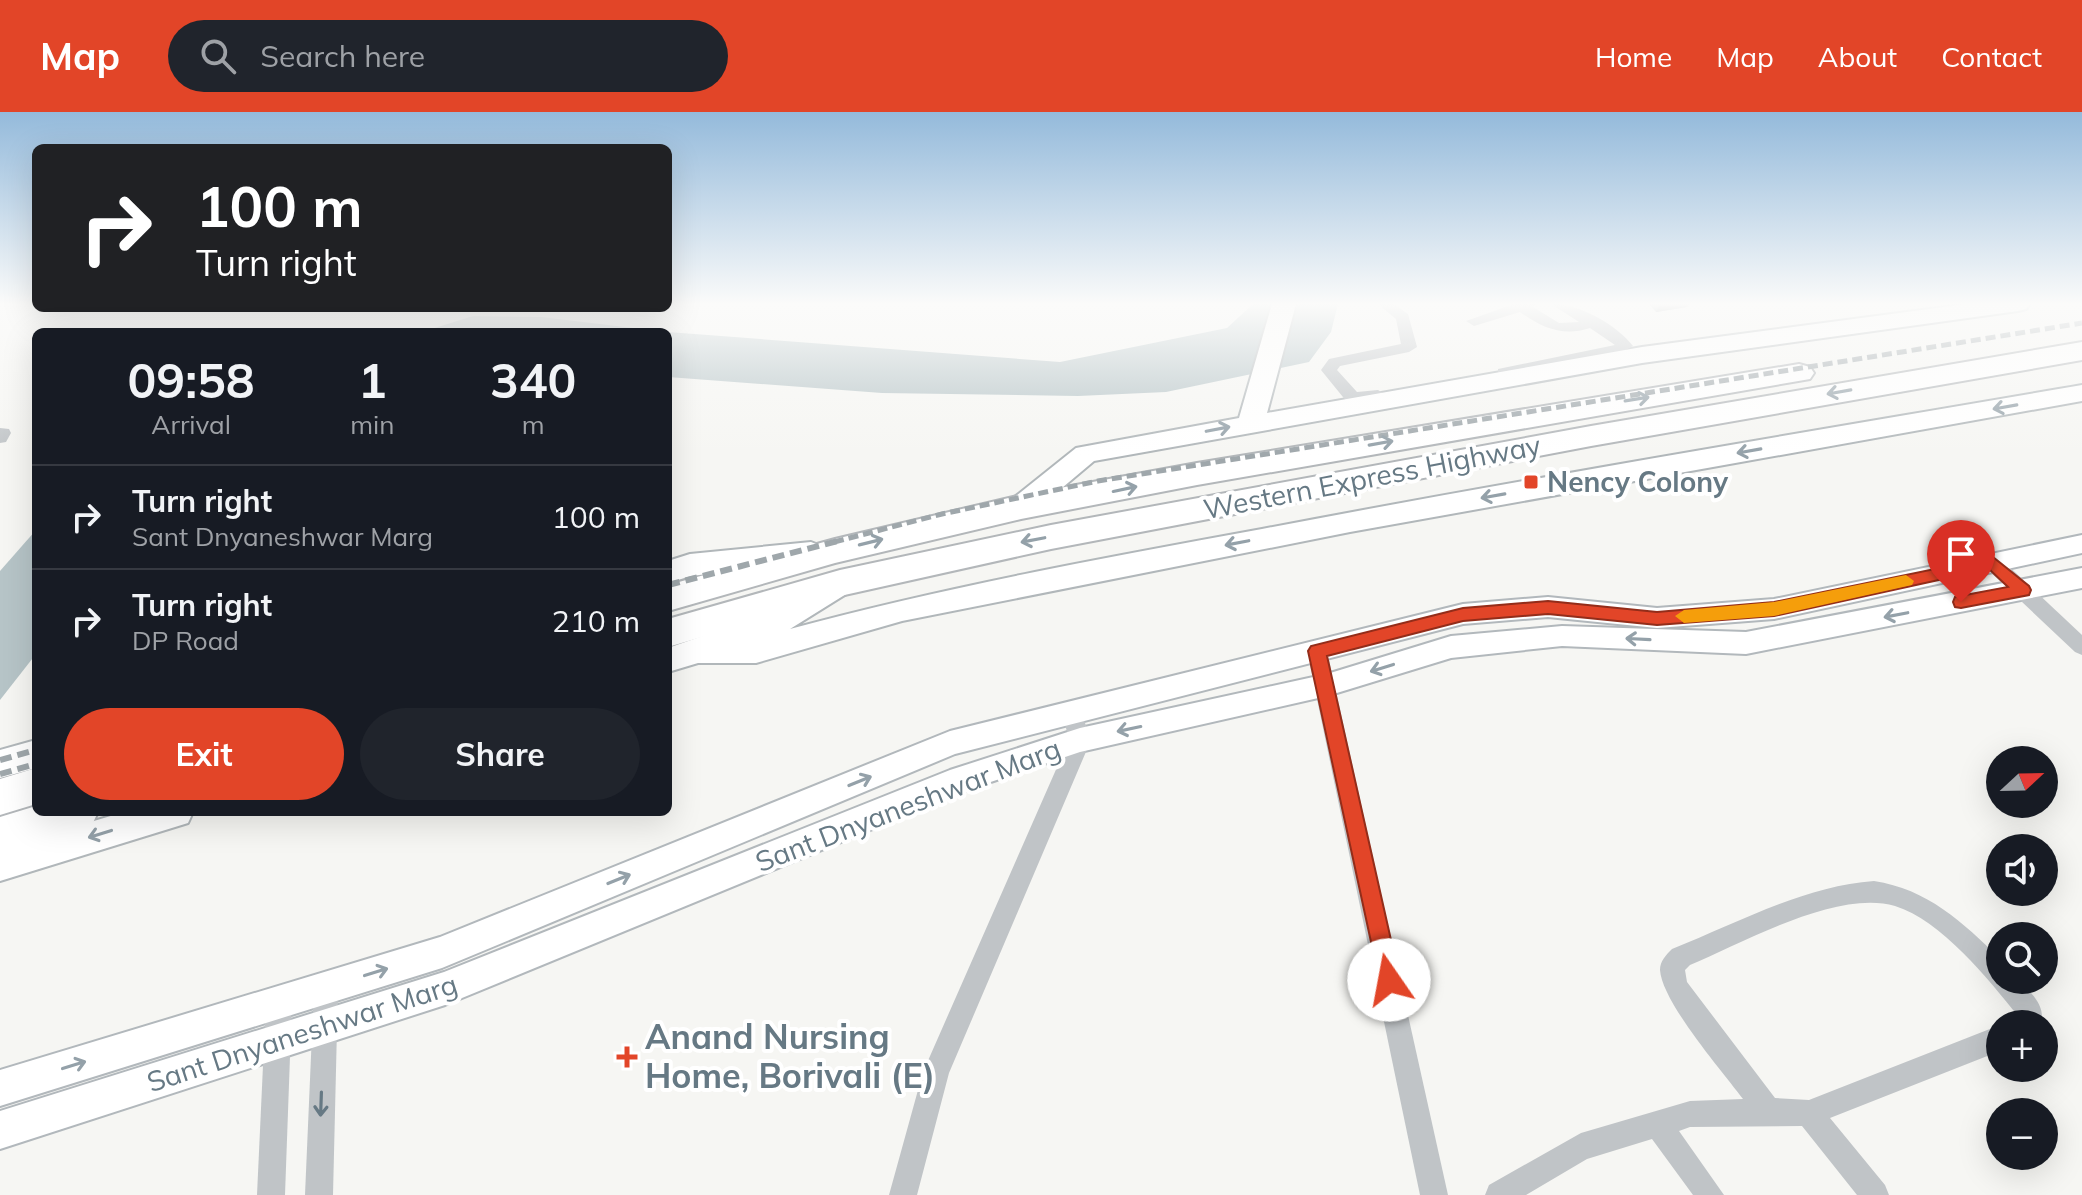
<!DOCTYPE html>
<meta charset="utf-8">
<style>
body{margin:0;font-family:Mulish,sans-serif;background:#20242c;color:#f1f3f6;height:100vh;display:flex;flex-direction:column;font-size:30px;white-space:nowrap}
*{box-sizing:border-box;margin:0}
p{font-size:26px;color:#9ea1a6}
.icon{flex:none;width:44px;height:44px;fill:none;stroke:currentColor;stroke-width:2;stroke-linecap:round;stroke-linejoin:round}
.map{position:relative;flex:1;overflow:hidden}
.sheet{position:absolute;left:32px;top:216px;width:640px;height:488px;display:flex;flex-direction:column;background:#171b24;border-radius:12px;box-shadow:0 8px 32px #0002}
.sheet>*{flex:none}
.top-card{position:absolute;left:32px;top:32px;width:640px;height:168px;border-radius:12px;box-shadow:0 8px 32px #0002;background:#202124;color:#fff;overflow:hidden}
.needle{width:52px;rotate:68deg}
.buttons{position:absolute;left:1986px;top:634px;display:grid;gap:16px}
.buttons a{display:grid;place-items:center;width:72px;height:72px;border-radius:50%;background:#171b24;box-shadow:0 8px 32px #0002;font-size:40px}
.pin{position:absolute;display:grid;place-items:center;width:68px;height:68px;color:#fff;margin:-82px -34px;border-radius:50% 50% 50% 0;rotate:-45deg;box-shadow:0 0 8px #0007}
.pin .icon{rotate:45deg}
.me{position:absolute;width:88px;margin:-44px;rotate:348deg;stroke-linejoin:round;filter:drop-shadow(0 0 6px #0008)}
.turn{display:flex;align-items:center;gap:28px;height:168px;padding:0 32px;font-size:36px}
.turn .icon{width:104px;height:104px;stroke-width:2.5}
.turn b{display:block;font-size:56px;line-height:68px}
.eta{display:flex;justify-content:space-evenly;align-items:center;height:136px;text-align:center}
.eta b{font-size:48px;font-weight:700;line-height:56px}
.button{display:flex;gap:16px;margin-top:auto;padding:16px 32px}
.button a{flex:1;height:92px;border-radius:48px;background:#e24528;color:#fff;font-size:32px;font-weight:700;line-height:92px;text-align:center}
.button a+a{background:#20242c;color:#f1f3f6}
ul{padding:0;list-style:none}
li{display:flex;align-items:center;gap:24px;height:104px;padding:0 32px;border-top:2px solid #363941}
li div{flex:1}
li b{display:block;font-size:30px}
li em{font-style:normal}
header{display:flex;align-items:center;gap:48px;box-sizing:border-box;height:112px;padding:0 40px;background:#e24528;color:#fff}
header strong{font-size:38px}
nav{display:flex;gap:44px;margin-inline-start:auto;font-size:28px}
.search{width:560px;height:72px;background:#20242c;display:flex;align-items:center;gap:20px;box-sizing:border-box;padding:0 28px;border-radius:44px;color:#9ea1a6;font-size:30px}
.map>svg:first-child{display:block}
.water{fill:#b6c4c7}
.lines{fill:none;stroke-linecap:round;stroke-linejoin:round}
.secondary-casing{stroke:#b2b8bc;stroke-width:4}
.primary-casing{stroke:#b1b7ba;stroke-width:4}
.highway-casing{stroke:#b3b7ba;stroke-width:4}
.street{fill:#c0c4c7;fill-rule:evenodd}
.secondary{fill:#fff;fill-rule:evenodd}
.primary{fill:#fff;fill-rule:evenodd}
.highway{fill:#fff;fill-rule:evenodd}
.rail-far1{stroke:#9fa7ab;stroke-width:5;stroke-dasharray:10 5;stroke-linecap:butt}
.rail{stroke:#9fa7ab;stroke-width:6;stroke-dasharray:12 6;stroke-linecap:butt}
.wall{fill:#8f979c}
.shaded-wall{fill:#747b7f}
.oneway{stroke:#94a1a9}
.oneway2{stroke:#667984}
.route{fill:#e24528;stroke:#932d1a;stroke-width:2}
.slow{fill:#f59e0b}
.poi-dot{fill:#e24528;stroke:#fff;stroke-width:3}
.labels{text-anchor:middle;stroke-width:8;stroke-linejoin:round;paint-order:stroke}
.street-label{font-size:28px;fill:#667984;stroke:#fff}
.poi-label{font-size:28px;font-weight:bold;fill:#667984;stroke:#fff;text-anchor:start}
.near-poi-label{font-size:34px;font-weight:bold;fill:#667984;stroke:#fff;text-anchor:start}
</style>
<header>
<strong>Map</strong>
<div class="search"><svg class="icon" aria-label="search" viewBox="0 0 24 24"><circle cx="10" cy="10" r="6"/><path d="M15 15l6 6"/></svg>Search here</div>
<nav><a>Home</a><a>Map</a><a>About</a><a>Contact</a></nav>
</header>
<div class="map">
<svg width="2082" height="1083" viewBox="0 0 2082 1083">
<rect width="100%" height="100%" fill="#f6f6f3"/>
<!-- water -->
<g class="water">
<polygon points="1253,192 1338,192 1331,220 1309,250 1166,280 1078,284 882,281 668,265 668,220 1060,250 1227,216"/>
<polygon points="473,204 541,205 667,220 422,220"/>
<polygon points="36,418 36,542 0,588 0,459"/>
</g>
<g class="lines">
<defs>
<g id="secondary">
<polygon points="2082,423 2082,441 1774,507 1657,516 1548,505 1463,512 955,642 442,856 0,994 0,958 440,825 950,619 1463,492 1548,485 1657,496 1774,487"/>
<polygon points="2082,456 2082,476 1746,542 1562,534 1451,546 1327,584 1080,640 970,677 445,893 0,1037 0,999 444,860 950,658 1080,616 1327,562 1451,524 1562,514 1746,520"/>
</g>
<g id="primary">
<polygon points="1272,192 1296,192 1267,301 1642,235 1967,192 2030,192 2026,197 2018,199 1642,251 1094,349 1031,402 1021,405 1011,402 1007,395 1011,388 1076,336 1239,306"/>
<path d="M2082 273V289L1350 420 902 509 756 551H698L668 560V536L769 501 829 463 840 460 851 463 855 471 851 479 790 517C945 475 1103 446 1262 417 1534 365 1808 320 2082 273Z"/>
<polygon points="811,430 821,434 826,441 821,448 691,464 668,471 668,449 690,442"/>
<polygon points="36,628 36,656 0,666 0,638"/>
<polygon points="124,700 193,700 188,711 0,769 0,737"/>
</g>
<g id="highway">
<polygon points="2082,230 2082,248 1591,334 1051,437 840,484 668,535 668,507 840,458 1051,413 1591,314"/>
<polygon points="1799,252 1810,255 1814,261 1810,267 1197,373 1021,407 835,451 668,499 668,473 835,427 1021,383 1197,351"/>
<polygon points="36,656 36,692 0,703 0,667"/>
<polygon points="36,694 36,700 98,700 92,713 0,743 0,705"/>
</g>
</defs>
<!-- secondary casing -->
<use href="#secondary" class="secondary-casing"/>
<!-- primary casing -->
<use href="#primary" class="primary-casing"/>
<!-- highway casing -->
<use href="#highway" class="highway-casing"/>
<!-- street -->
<g class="street">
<polygon points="1378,192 1394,192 1408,202 1417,235 1409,240 1340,254 1337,258 1357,280 1378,278 1386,283 1378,288 1347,290 1321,258 1329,247 1401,232 1396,207"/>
<path d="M1514 192H1536L1533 195 1559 211 1579 210 1551 192C1578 191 1616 212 1633 234L1615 244 1498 263V257L1615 233 1590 216C1563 225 1542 216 1520 200L1474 214 1466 209Z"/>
<polygon points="0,316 9,317 11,321 6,330 0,331"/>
<polygon points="1993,444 2000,446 2082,523 2082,543 2075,540 1986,456 1984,451 1986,446"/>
<polygon points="1317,531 1324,534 1327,539 1448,1083 1420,1083 1307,539 1310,534"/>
<polygon points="1072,592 1079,594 1091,628 949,961 917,1083 889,1083 923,960 1069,628 1062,600 1065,594"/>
<path d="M1874 769C1927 777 1963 810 2000 847V868H2020C2031 882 2046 893 2041 912H2015L2018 904C1989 868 1941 808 1895 794 1837 777 1743 831 1690 853L1685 858 1687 870 1775 986 1809 988 2000 913V939L1830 1006 1885 1073 1889 1083H1857L1802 1014 1690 1015 1679 1019 1724 1083H1693L1652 1027 1587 1047 1526 1083H1485L1489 1073 1581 1021 1690 989 1743 987C1722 959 1662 890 1660 858 1660 849 1666 843 1672 837 1737 811 1804 774 1874 769Z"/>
<polygon points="326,863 335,867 338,875 333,1083 305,1083 314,875 317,867"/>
<polygon points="279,877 288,880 292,889 285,1083 257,1083 266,889 270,880"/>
</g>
<!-- secondary -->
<use href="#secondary" class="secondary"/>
<!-- primary -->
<use href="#primary" class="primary"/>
<!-- highway -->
<use href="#highway" class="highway"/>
<!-- rail-far1 -->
<polyline class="rail-far1" points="834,430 942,402 1098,369 2082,211"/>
<!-- rail -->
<g class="rail">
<polyline points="668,473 842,428"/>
<polyline points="0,648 36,638"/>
<polyline points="0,662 36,652"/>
</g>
</g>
<!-- wall -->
<polygon class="wall" points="1649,192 1690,192 1689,192 1687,195 1656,200"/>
<!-- shaded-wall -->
<polygon class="shaded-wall" points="1660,192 1689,192 1687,195 1656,200"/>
<!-- one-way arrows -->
<defs><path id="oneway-shaft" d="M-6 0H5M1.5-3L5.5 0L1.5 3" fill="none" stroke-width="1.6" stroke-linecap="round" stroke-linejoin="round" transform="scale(2)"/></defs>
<g class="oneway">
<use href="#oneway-shaft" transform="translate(1839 280) rotate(170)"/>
<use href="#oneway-shaft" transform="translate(1637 287) rotate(-9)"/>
<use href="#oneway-shaft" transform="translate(2005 295) rotate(170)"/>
<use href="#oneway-shaft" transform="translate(1218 317) rotate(-11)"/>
<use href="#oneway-shaft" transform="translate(1381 331) rotate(-10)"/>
<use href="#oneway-shaft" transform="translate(1749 339) rotate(170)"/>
<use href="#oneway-shaft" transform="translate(1125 377) rotate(-12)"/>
<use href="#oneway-shaft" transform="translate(1493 384) rotate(170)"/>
<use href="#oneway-shaft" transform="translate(1033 428) rotate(169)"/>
<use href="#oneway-shaft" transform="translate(871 430) rotate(-14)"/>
<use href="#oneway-shaft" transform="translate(1237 431) rotate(169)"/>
<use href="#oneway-shaft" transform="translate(1896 503) rotate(169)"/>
<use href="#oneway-shaft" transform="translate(1638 527) rotate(-177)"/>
<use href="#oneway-shaft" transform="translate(1382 556) rotate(163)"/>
<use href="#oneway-shaft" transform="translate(1129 617) rotate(168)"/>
<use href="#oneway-shaft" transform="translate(860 669) rotate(-22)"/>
<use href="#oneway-shaft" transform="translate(100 722) rotate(163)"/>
<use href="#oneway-shaft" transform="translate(619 767) rotate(-22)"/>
<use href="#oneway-shaft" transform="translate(376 860) rotate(-17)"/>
<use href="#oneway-shaft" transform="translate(74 953) rotate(-17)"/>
</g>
<use class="oneway2" href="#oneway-shaft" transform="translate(321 992) rotate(92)"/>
<!-- sky -->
<linearGradient id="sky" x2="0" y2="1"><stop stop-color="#94badb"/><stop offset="0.56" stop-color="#fbfbfa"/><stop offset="1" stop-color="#fbfbfa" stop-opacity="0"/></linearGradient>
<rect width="2082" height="343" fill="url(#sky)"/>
<!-- route -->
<polygon class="route" points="1993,445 2029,474 2031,478 2029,483 1961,496 1955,495 1953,490 1955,485 2008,475 1989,457 1774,504 1657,513 1548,502 1463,509 1327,544 1400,868 1397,876 1389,879 1381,876 1308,539 1311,534 1463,496 1548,489 1657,500 1774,490"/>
<!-- slow -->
<polygon class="slow" points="1906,463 1914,469 1912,473 1774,504 1684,511 1675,504 1684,498 1774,490"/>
<!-- markers -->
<g class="poi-dot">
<rect x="1523" y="362" width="16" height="16" rx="4"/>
<path d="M623 933h8v8h8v8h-8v8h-8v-8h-8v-8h8z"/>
</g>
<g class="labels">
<!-- street labels -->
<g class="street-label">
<text transform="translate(1372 365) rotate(-11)" y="10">Western Express Highway</text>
<text transform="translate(908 693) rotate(-21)" y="10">Sant Dnyaneshwar Marg</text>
<text transform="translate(302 921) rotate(-18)" y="10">Sant Dnyaneshwar Marg</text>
</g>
<!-- poi labels -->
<g class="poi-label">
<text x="1547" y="380">Nency Colony</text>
</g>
<!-- near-poi labels -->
<g class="near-poi-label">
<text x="645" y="937">Anand Nursing<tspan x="645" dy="39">Home, Borivali (E)</tspan></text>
</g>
</g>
</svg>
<div class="buttons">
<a><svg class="needle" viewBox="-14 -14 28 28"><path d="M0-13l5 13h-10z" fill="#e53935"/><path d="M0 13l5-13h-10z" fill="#9ea1a6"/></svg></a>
<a><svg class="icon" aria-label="sound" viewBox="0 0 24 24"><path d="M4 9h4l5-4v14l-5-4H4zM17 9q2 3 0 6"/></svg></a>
<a><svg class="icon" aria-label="search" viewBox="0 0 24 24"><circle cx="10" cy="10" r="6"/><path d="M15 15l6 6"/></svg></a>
<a>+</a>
<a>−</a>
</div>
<div class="pin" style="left:1961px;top:490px;background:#d93025"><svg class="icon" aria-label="arrive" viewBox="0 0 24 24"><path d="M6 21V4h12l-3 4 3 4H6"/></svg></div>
<svg class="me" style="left:1389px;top:868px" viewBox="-20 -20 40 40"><circle r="19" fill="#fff"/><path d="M0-13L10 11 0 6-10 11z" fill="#e24528"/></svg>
<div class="top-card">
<div class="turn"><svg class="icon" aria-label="right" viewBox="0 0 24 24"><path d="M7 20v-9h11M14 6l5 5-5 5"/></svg><div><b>100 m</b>Turn right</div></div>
</div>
<section class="sheet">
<div class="eta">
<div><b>09:58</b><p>Arrival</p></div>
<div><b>1</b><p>min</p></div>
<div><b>340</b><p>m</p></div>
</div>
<ul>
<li><svg class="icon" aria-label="right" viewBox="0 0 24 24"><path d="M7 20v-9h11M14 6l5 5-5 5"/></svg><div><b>Turn right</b><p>Sant Dnyaneshwar Marg</p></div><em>100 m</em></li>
<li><svg class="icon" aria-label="right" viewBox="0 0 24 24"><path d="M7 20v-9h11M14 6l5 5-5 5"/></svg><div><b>Turn right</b><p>DP Road</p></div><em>210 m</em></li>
</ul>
<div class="button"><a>Exit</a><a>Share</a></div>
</section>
</div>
